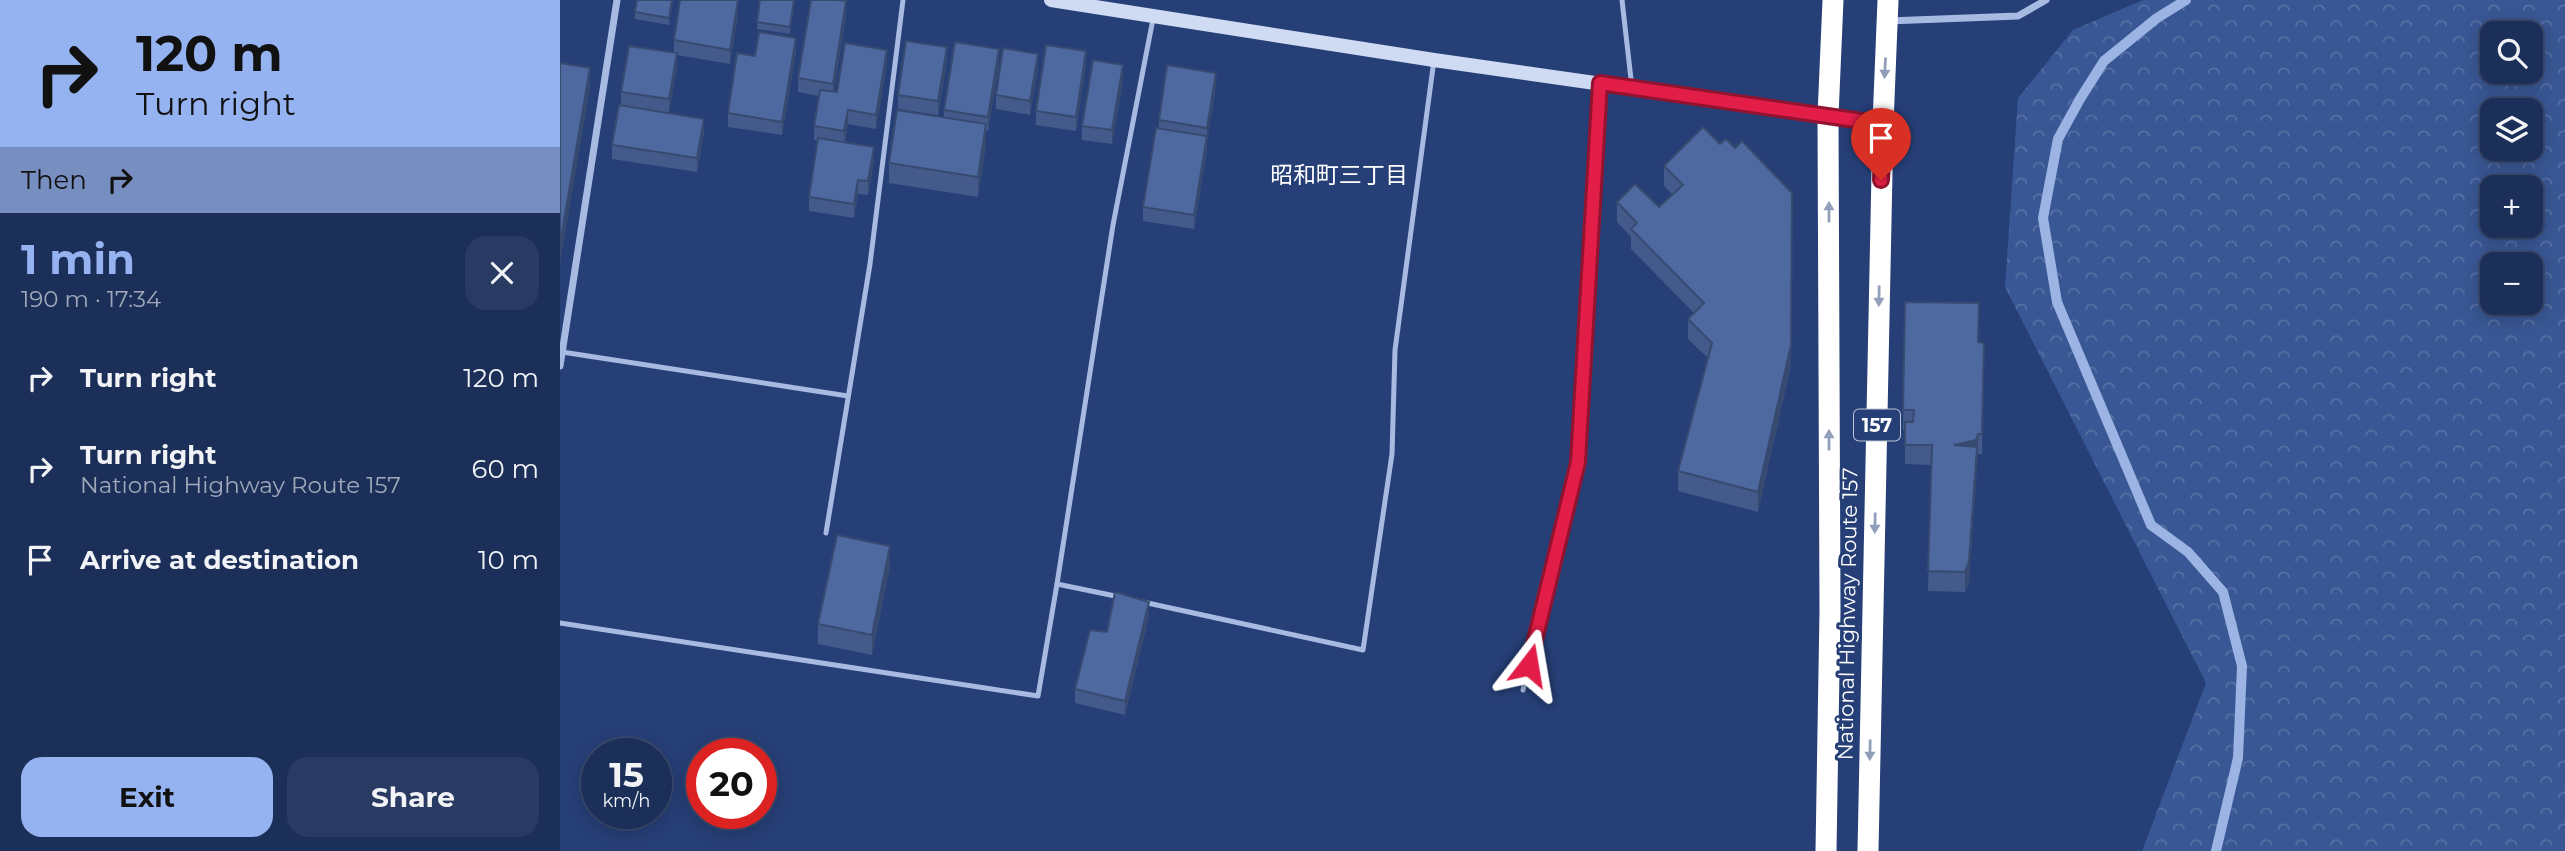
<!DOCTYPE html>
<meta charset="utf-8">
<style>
body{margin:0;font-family:Montserrat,"Noto Sans JP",sans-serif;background:#293b62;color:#f1f3f6;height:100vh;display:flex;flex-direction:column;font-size:26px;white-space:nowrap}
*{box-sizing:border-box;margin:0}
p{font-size:23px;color:#a0a9ba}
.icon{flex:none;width:38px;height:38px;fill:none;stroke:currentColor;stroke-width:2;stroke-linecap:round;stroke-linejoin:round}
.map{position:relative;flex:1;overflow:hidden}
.side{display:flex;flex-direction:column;background:#1c2f59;width:560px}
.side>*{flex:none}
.top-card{background:#95b2f1;color:#111;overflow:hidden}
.controls{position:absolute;left:1920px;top:21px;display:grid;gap:14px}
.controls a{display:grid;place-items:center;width:63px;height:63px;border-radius:14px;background:#1c2f59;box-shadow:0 4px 18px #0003,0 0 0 2px #3a4a6f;font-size:35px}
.speed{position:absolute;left:21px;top:738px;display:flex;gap:14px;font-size:35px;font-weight:700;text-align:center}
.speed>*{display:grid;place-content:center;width:91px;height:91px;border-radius:50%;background:#1c2f59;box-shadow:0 4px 18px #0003,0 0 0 2px #3a4a6f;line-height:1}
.speed small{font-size:18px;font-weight:400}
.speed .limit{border:10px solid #d22;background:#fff;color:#111}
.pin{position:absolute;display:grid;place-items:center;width:60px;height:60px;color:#fff;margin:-72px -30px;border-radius:50% 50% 50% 0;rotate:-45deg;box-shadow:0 0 7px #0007}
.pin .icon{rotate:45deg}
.me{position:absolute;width:77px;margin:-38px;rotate:14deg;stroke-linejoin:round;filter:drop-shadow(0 0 5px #0008)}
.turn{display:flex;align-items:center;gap:24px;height:147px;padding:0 21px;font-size:32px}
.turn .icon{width:91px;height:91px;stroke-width:2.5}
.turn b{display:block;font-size:49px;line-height:60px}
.then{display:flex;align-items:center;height:66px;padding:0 21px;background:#0003;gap:14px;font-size:26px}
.round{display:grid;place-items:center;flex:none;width:74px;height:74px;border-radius:21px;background:#293b62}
.summary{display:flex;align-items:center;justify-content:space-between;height:119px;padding:0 21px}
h1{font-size:42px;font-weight:700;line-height:52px;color:#95b2f1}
.primary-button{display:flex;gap:14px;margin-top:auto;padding:14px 21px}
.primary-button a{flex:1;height:80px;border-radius:21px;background:#95b2f1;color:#111;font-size:28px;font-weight:700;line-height:80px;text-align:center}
.primary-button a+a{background:#293b62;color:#f1f3f6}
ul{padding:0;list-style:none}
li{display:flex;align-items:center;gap:21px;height:91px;padding:0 21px}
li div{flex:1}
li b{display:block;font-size:26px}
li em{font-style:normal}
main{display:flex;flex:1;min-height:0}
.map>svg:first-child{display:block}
.forest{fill:url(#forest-crowns);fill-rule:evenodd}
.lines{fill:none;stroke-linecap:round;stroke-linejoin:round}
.stream{stroke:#9bb4e3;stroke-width:10}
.lane{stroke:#a7bbe2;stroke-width:5}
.street{stroke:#a7bbe2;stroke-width:7}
.secondary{stroke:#cfdbf3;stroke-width:14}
.highway{stroke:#fff;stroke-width:21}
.wall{fill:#435a8a}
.shaded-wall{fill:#374a70}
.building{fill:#4e69a0;stroke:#374a70;stroke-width:2}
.oneway{fill:#929fbb}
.route-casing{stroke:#92132f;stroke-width:18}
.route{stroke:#e11d48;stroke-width:12}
.labels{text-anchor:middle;stroke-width:6;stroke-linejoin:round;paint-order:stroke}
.shield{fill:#263f77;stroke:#bec5d6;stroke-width:2}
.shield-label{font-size:19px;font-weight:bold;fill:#fff}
.street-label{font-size:21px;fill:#fff;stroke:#263f77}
.neighbourhood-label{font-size:23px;fill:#fff;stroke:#263f77}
</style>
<main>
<section class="side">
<div class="top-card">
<div class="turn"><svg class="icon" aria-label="right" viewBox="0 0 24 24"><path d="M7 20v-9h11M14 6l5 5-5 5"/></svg><div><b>120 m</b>Turn right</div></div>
<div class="then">Then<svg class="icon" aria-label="right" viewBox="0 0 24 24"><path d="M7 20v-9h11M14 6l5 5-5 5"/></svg></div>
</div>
<div class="summary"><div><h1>1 min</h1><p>190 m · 17:34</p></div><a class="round"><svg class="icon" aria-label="close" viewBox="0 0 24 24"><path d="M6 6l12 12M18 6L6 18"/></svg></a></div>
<ul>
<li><svg class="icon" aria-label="right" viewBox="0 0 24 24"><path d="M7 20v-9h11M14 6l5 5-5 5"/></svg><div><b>Turn right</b></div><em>120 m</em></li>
<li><svg class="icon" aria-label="right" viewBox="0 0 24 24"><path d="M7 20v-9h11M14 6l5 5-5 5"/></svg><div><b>Turn right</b><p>National Highway Route 157</p></div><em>60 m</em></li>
<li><svg class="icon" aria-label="arrive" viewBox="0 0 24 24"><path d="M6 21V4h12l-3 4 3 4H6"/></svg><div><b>Arrive at destination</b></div><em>10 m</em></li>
</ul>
<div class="primary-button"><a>Exit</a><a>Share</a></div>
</section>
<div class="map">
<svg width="2005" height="851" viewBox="0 0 2005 851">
<defs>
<pattern id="forest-crowns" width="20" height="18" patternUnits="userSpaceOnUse" patternTransform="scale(1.75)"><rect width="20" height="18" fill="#395794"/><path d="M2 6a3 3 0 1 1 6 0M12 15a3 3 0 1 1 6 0" fill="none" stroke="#5770a4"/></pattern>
</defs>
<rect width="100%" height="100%" fill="#263f77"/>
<!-- forest -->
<path class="forest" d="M1583 0H2005V851H1582L1646 683 1445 287 1458 98 1513 30ZM1932 33H1970V72H1932ZM1932 110H1970V149H1932ZM1932 187H1970V226H1932ZM1932 264H1970V303H1932Z"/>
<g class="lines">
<!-- stream -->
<polyline class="stream" points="1626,0 1597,18 1544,61 1520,99 1498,139 1483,218 1497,302 1591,525 1628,552 1663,592 1682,666 1678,758 1656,851"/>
<!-- lane -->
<g class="lane">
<polyline points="1062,0 1072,88"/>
<polyline points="2,352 288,396"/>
<polyline points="266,533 310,264 343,0"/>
<polyline points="560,597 497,584 553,225 593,19"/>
<polyline points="583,602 803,650 832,454 835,350 874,60"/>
<polyline points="0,623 478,696 497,584"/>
<polyline points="963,690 1018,462 1039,87"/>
</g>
<!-- street -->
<g class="street">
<polyline points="1328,21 1458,16 1486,0"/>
<polyline points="0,366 57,0"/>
</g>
<!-- secondary -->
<polyline class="secondary" points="491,0 874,60 1323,124"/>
<!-- highway -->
<g class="highway">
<polyline points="1266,851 1270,611 1268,116 1273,0"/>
<polyline points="1308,851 1323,124 1328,0"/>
</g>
</g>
<!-- wall -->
<g class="wall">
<polygon points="113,0 109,25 75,19 75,12"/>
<polygon points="235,0 230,34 197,29 197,22"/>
<polygon points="178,13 170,64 117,55 117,67 109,113 144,133 137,172 52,159 52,145 61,105 61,92 114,53 114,40"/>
<polygon points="286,15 274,92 277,92 327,63 316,129 288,124 285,143 314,161 308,195 298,194 294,218 249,211 249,197 258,141 254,140 254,126 259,96 238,92 238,78"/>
<polygon points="236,52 222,135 168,127 168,113 195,56"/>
<polygon points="387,61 378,115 338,109 338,95"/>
<polygon points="439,63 428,131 426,131 426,144 418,197 329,183 329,163 384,117 384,110"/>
<polygon points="526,65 516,131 476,125 476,111"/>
<polygon points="478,68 470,115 436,109 436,95"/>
<polygon points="563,79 552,144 522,140 522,126"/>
<polygon points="656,86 647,141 647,150 634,229 583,221 583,207 599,128 599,120"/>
<polygon points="1143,127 1231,365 1198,512 1118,491 1118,471 1148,358 1128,339 1128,319 1134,313 1071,249 1071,237 1057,222 1057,202 1099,207 1112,194 1104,186 1104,166"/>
<polygon points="1345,302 1418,342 1424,362 1422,454 1418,454 1417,457 1409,581 1405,592 1368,591 1371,465 1345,464 1345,430 1343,430"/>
<polygon points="330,566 312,655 258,644 258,624"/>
<polygon points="589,616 565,715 515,703 515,689"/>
</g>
<!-- shaded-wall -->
<g class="shaded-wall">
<polygon points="112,0 113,0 109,25 109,18"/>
<polygon points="178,0 178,13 170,64 170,50"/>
<polygon points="234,0 235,0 230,34 230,27"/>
<polygon points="286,1 286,15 273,98 273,84"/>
<polygon points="236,38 236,52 222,135 222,122"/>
<polygon points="387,47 387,61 378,115 378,101"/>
<polygon points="439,49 439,63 428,131 428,117"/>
<polygon points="327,50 327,63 316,129 316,115"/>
<polygon points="526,51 526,65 516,131 516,117"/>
<polygon points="117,53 117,67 109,113 109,99"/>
<polygon points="478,54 478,68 470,115 470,101"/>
<polygon points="563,65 563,79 552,144 552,130"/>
<polygon points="30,68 30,88 0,264 0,244"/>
<polygon points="656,73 656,86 647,142 647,128"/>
<polygon points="288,110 288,124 284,145 284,131"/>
<polygon points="144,119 144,133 137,172 137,158"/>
<polygon points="426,124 426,144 418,197 418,177"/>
<polygon points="647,136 647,150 634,229 634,215"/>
<polygon points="314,147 314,161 308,195 308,181"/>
<polygon points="298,180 298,194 294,218 294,204"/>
<polygon points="1232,193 1231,365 1198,512 1198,492"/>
<polygon points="1418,434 1418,454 1409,581 1405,592 1405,572 1394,445"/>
<polygon points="330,546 330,566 312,655 312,635"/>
<polygon points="589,602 589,616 565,715 565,701"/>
</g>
<!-- building -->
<g class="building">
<polygon points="77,0 112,0 109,18 75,12"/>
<polygon points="120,0 178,0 170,50 114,40"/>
<polygon points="200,0 234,0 230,27 197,22"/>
<polygon points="251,0 279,0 286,1 273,84 238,78"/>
<polygon points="199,32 236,38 222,122 168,113 177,53 195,56"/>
<polygon points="346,41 387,47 378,101 338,95"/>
<polygon points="395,42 439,49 428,117 384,110"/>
<polygon points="285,43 327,50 316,115 288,110 284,131 254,126 260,90 277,92"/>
<polygon points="486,45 526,51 516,117 476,111"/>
<polygon points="69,46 117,53 109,99 61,92"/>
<polygon points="443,48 478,54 470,101 436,95"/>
<polygon points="533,60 563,65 552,130 522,126"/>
<polygon points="0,63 30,68 0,244"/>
<polygon points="607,65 656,73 647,128 599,120"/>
<polygon points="59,105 144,119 137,158 52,145"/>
<polygon points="337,110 426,124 418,177 329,163"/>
<polygon points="1143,127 1160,144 1166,139 1175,148 1182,141 1232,193 1231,345 1198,492 1118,471 1152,343 1128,319 1144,303 1071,229 1077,223 1057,202 1075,184 1099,207 1123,185 1104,166"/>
<polygon points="596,128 647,136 634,215 583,207"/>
<polygon points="258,138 314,147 308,181 298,180 294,204 249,197"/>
<polygon points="1345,302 1419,303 1418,342 1424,343 1422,434 1418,434 1416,440 1394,445 1417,447 1409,561 1405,572 1368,571 1372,445 1345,445 1345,422 1353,422 1354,410 1343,410"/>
<polygon points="277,535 330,546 312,635 258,624"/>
<polygon points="555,592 589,602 565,701 515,689 530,630 547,632"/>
</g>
<!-- one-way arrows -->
<defs><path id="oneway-solid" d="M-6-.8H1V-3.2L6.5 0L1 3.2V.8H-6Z" transform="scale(1.75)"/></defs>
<g class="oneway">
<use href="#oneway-solid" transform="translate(1325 68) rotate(93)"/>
<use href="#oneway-solid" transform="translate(1269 212) rotate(-90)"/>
<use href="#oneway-solid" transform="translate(1319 296) rotate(91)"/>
<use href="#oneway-solid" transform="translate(1269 440) rotate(-90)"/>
<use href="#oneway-solid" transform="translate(1315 523) rotate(91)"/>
<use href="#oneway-solid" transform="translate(1310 750) rotate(91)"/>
</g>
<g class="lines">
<defs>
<polyline id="route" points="969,665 1018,462 1040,83 1323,124 1321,180"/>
</defs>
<!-- route casing -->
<use href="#route" class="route-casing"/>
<!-- route -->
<use href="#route" class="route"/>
</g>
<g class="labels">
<!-- shield labels -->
<rect class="shield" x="1294" y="409.5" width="46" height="31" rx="5"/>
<g class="shield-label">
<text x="1317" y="432">157</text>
</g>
<!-- street labels -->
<g class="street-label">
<text transform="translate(1288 614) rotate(-89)" y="7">National Highway Route 157</text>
</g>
<!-- neighbourhood labels -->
<g class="neighbourhood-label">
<text x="779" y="183">昭和町三丁目</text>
</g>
</g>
</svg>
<div class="controls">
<a><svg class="icon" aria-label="search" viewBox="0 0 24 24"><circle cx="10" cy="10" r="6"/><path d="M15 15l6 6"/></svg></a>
<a><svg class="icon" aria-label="layers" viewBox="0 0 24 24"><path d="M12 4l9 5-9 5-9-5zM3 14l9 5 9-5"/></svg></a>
<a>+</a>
<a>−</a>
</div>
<div class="speed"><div>15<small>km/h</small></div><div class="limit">20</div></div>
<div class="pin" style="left:1321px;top:180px;background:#d93025"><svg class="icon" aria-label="arrive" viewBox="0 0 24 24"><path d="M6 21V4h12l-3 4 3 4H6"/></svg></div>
<svg class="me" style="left:969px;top:665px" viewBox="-20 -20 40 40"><path d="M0-17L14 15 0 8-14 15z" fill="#e11d48" stroke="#fff" stroke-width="4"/></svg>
</div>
</main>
